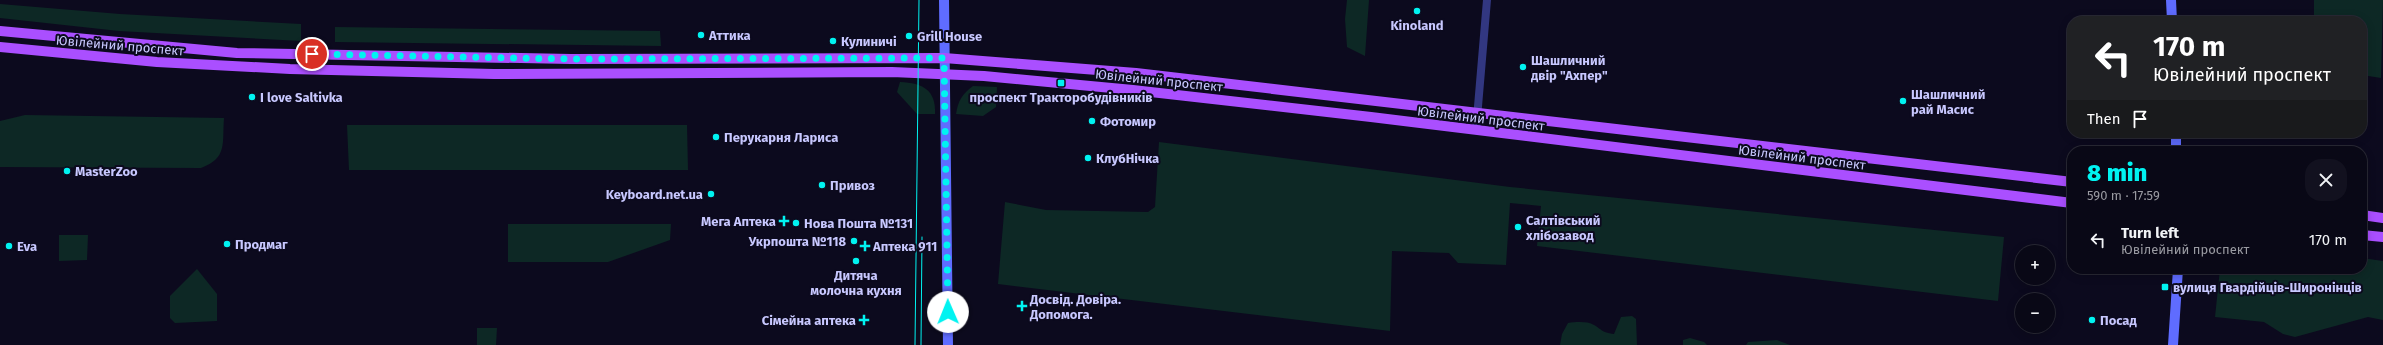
<!DOCTYPE html>
<meta charset="utf-8">
<style>
body{margin:0;font-family:"Fira Sans",sans-serif;background:#12111f;color:#f1f3f6;height:100vh;display:flex;flex-direction:column;font-size:15px;white-space:nowrap}
*{box-sizing:border-box;margin:0}
p{font-size:13px;color:#999aa1}
.icon{flex:none;width:22px;height:22px;fill:none;stroke:currentColor;stroke-width:2;stroke-linecap:round;stroke-linejoin:round}
.map{position:relative;flex:1;overflow:hidden}
.details{position:absolute;left:2067px;top:146px;width:300px;height:128px;display:flex;flex-direction:column;background:#090816;border-radius:16px;box-shadow:0 2px 10px #0003,0 0 0 1px #292935}
.details>*{flex:none}
.banner{position:absolute;left:2067px;top:16px;width:300px;height:122px;border-radius:16px;box-shadow:0 2px 10px #0003,0 0 0 1px #292935;background:#202124;color:#fff;overflow:hidden}
.fabs{position:absolute;left:2015px;top:245px;display:grid;gap:8px}
.fabs a{display:grid;place-items:center;width:40px;height:40px;border-radius:50%;background:#090816;box-shadow:0 2px 10px #0003,0 0 0 1px #292935;font-size:20px}
.pin{position:absolute;display:grid;place-items:center;width:34px;height:34px;color:#fff;margin:-17px;border:2px solid #fff;border-radius:50%;box-shadow:0 1px 4px #0007}
.me{position:absolute;width:44px;margin:-22px;rotate:359deg;stroke-linejoin:round;filter:drop-shadow(0 0 3px #0008)}
.turn{display:flex;align-items:center;gap:14px;height:84px;padding:0 20px;font-size:18px}
.turn .icon{width:52px;height:52px;stroke-width:2.5}
.turn b{display:block;font-size:28px;line-height:34px}
.then{display:flex;align-items:center;height:38px;padding:0 20px;background:#0003;gap:8px;font-size:15px}
.round{display:grid;place-items:center;flex:none;width:42px;height:42px;border-radius:16px;background:#12111f}
.overview{display:flex;align-items:center;justify-content:space-between;height:68px;padding:0 20px}
h1{font-size:24px;font-weight:800;line-height:30px;color:#00f3f1}
ul{padding:0;list-style:none}
li{display:flex;align-items:center;gap:12px;height:52px;padding:0 20px}
li div{flex:1}
li b{display:block;font-size:15px}
li em{font-style:normal}
.map>svg:first-child{display:block}
.green{fill:#0d2825}
.lines{fill:none;stroke-linecap:round;stroke-linejoin:round}
.street{stroke:#323781;stroke-width:8}
.secondary{stroke:#5f6cff;stroke-width:10}
.primary{stroke:#aa4fff;stroke-width:10}
.tram{stroke:#00f3f1;stroke-width:1}
.route{stroke:#00f3f1;stroke-width:7;stroke-dasharray:0 12.6}
.poi-dot{fill:#00f3f1;stroke:#0c0a1e;stroke-width:1.5}
.labels{text-anchor:middle;stroke-width:4;stroke-linejoin:round;paint-order:stroke}
.poi-label{font-size:13px;font-weight:bold;fill:#c8c8ff;stroke:#0c0a1e;text-anchor:start}
.street-label{font-size:13px;fill:#c8c8ff;stroke:#0c0a1e}
</style>
<div class="map">
<svg width="2383" height="345" viewBox="0 0 2383 345">
<rect width="100%" height="100%" fill="#0c0a1e"/>
<!-- green -->
<g class="green">
<polygon points="1347,0 1369,0 1365,56 1347,47 1345,19"/>
<polygon points="2314,0 2383,0 2381,78 2362,75 2362,21 2314,21"/>
<polygon points="0,4 120,14 301,24 301,41 119,31 0,18"/>
<polygon points="335,27 660,31 661,46 335,42"/>
<path d="M900 82C923 83 936 90 935 114H917L897 92Z"/>
<path d="M973 86 997 87 996 107 983 116 956 114C958 101 962 94 973 86Z"/>
<path d="M25 115 224 118C222 143 228 158 201 168L0 167V121Z"/>
<polygon points="347,125 687,125 688,170 349,170"/>
<polygon points="1159,142 1510,187 2004,237 1998,301 1537,246 1541,206 1510,203 1506,265 1458,263 1449,253 1392,251 1390,331 998,284 1005,202 1046,210 1148,212 1155,207"/>
<polygon points="508,224 671,224 670,240 608,262 508,262"/>
<polygon points="59,235 88,235 87,260 59,261"/>
<polygon points="2362,258 2383,261 2383,320 2368,317 2295,337 2283,334 2264,322 2215,317 2220,269 2362,269"/>
<polygon points="197,269 217,294 217,321 175,323 170,318 170,296"/>
<path d="M1632 316 1636 319 1637 345H1560L1562 334 1568 323C1576 322 1587 321 1594 325 1604 331 1601 332 1614 334L1621 317Z"/>
<polygon points="477,328 497,328 496,345 477,345"/>
<polygon points="1690,338 1704,342 1707,345 1683,345 1683,340"/>
<polygon points="1777,340 1790,345 1746,345 1748,342"/>
</g>
<g class="lines">
<!-- street -->
<polyline class="street" points="1476,130 1487,0"/>
<!-- secondary -->
<g class="secondary">
<polyline points="944,0 948,345"/>
<polyline points="2171,0 2172,21"/>
<polyline points="2176,133 2176,151"/>
<polyline points="2173,345 2178,269"/>
</g>
<!-- primary -->
<g class="primary">
<polyline points="0,31 237,53 571,59 944,58 1136,73 2072,182"/>
<polyline points="0,47 157,62 290,69 494,74 892,72 984,76 1133,90 1371,117 2072,203"/>
<polyline points="2362,215 2383,218"/>
<polyline points="2362,235 2383,237"/>
</g>
<!-- tram -->
<g class="tram">
<polyline points="915,345 919,0"/>
<polyline points="921,345 922,237"/>
</g>
</g>
<g class="lines">
<!-- route -->
<polyline class="route" points="312,54 571,59 944,58 948,312"/>
</g>
<!-- markers -->
<g class="poi-dot">
<circle cx="1417" cy="11" r="4"/>
<circle cx="701" cy="35" r="4"/>
<circle cx="909" cy="36" r="4"/>
<circle cx="833" cy="41" r="4"/>
<circle cx="1523" cy="67" r="4"/>
<rect x="1057" y="79" width="8" height="8" rx="2"/>
<circle cx="252" cy="97" r="4"/>
<circle cx="1903" cy="101" r="4"/>
<circle cx="1092" cy="121" r="4"/>
<circle cx="716" cy="137" r="4"/>
<circle cx="1088" cy="158" r="4"/>
<circle cx="67" cy="171" r="4"/>
<circle cx="822" cy="185" r="4"/>
<circle cx="711" cy="194" r="4"/>
<path d="M782 215h4v4h4v4h-4v4h-4v-4h-4v-4h4z"/>
<circle cx="796" cy="223" r="4"/>
<circle cx="1518" cy="227" r="4"/>
<circle cx="854" cy="241" r="4"/>
<circle cx="227" cy="244" r="4"/>
<circle cx="9" cy="246" r="4"/>
<path d="M863 240h4v4h4v4h-4v4h-4v-4h-4v-4h4z"/>
<circle cx="856" cy="261" r="4"/>
<rect x="2161" y="283" width="8" height="8" rx="2"/>
<path d="M1020 300h4v4h4v4h-4v4h-4v-4h-4v-4h4z"/>
<path d="M862 314h4v4h4v4h-4v4h-4v-4h-4v-4h4z"/>
<circle cx="2092" cy="320" r="4"/>
</g>
<g class="labels">
<!-- poi labels -->
<g class="poi-label">
<text x="1417" y="30" text-anchor="middle">Kinoland</text>
<text x="709" y="40">Аттика</text>
<text x="917" y="41">Grill House</text>
<text x="841" y="46">Кулиничі</text>
<text x="1531" y="65">Шашличний<tspan x="1531" dy="15">двір "Ахпер"</tspan></text>
<text x="1911" y="99">Шашличний<tspan x="1911" dy="15">рай Масис</tspan></text>
<text x="260" y="102">I love Saltivka</text>
<text x="1061" y="102" text-anchor="middle">проспект Тракторобудівників</text>
<text x="1100" y="126">Фотомир</text>
<text x="724" y="142">Перукарня Лариса</text>
<text x="1096" y="163">КлубНічка</text>
<text x="75" y="176">MasterZoo</text>
<text x="830" y="190">Привоз</text>
<text x="703" y="199" text-anchor="end">Keyboard.net.ua</text>
<text x="1526" y="225">Салтівський<tspan x="1526" dy="15">хлібозавод</tspan></text>
<text x="776" y="226" text-anchor="end">Мега Аптека</text>
<text x="804" y="228">Нова Пошта №131</text>
<text x="846" y="246" text-anchor="end">Укрпошта №118</text>
<text x="235" y="249">Продмаг</text>
<text x="17" y="251">Eva</text>
<text x="873" y="251">Аптека 911</text>
<text x="856" y="280" text-anchor="middle">Дитяча<tspan x="856" dy="15">молочна кухня</tspan></text>
<text x="2173" y="292">вулиця Гвардійців-Широнінців</text>
<text x="1030" y="304">Досвід. Довіра.<tspan x="1030" dy="15">Допомога.</tspan></text>
<text x="856" y="325" text-anchor="end">Сімейна аптека</text>
<text x="2100" y="325">Посад</text>
</g>
<!-- street labels -->
<g class="street-label">
<text transform="translate(120 45) rotate(5)" y="5">Ювілейний проспект</text>
<text transform="translate(1159 80) rotate(6)" y="5">Ювілейний проспект</text>
<text transform="translate(1481 118) rotate(7)" y="5">Ювілейний проспект</text>
<text transform="translate(1802 157) rotate(7)" y="5">Ювілейний проспект</text>
</g>
</g>
</svg>
<div class="fabs">
<a>+</a>
<a>−</a>
</div>
<div class="pin" style="left:312px;top:54px;background:#d93025"><svg class="icon" aria-label="arrive" viewBox="0 0 24 24"><path d="M6 21V4h12l-3 4 3 4H6"/></svg></div>
<svg class="me" style="left:948px;top:312px" viewBox="-20 -20 40 40"><circle r="19" fill="#fff"/><path d="M0-13L10 11 0 6-10 11z" fill="#00f3f1"/></svg>
<div class="banner">
<div class="turn"><svg class="icon" aria-label="left" viewBox="0 0 24 24"><path d="M17 20v-9H6M10 6l-5 5 5 5"/></svg><div><b>170 m</b>Ювілейний проспект</div></div>
<div class="then">Then<svg class="icon" aria-label="arrive" viewBox="0 0 24 24"><path d="M6 21V4h12l-3 4 3 4H6"/></svg></div>
</div>
<section class="details">
<div class="overview"><div><h1>8 min</h1><p>590 m · 17:59</p></div><a class="round"><svg class="icon" aria-label="close" viewBox="0 0 24 24"><path d="M6 6l12 12M18 6L6 18"/></svg></a></div>
<ul>
<li><svg class="icon" aria-label="left" viewBox="0 0 24 24"><path d="M17 20v-9H6M10 6l-5 5 5 5"/></svg><div><b>Turn left</b><p>Ювілейний проспект</p></div><em>170 m</em></li>
</ul>
</section>
</div>
